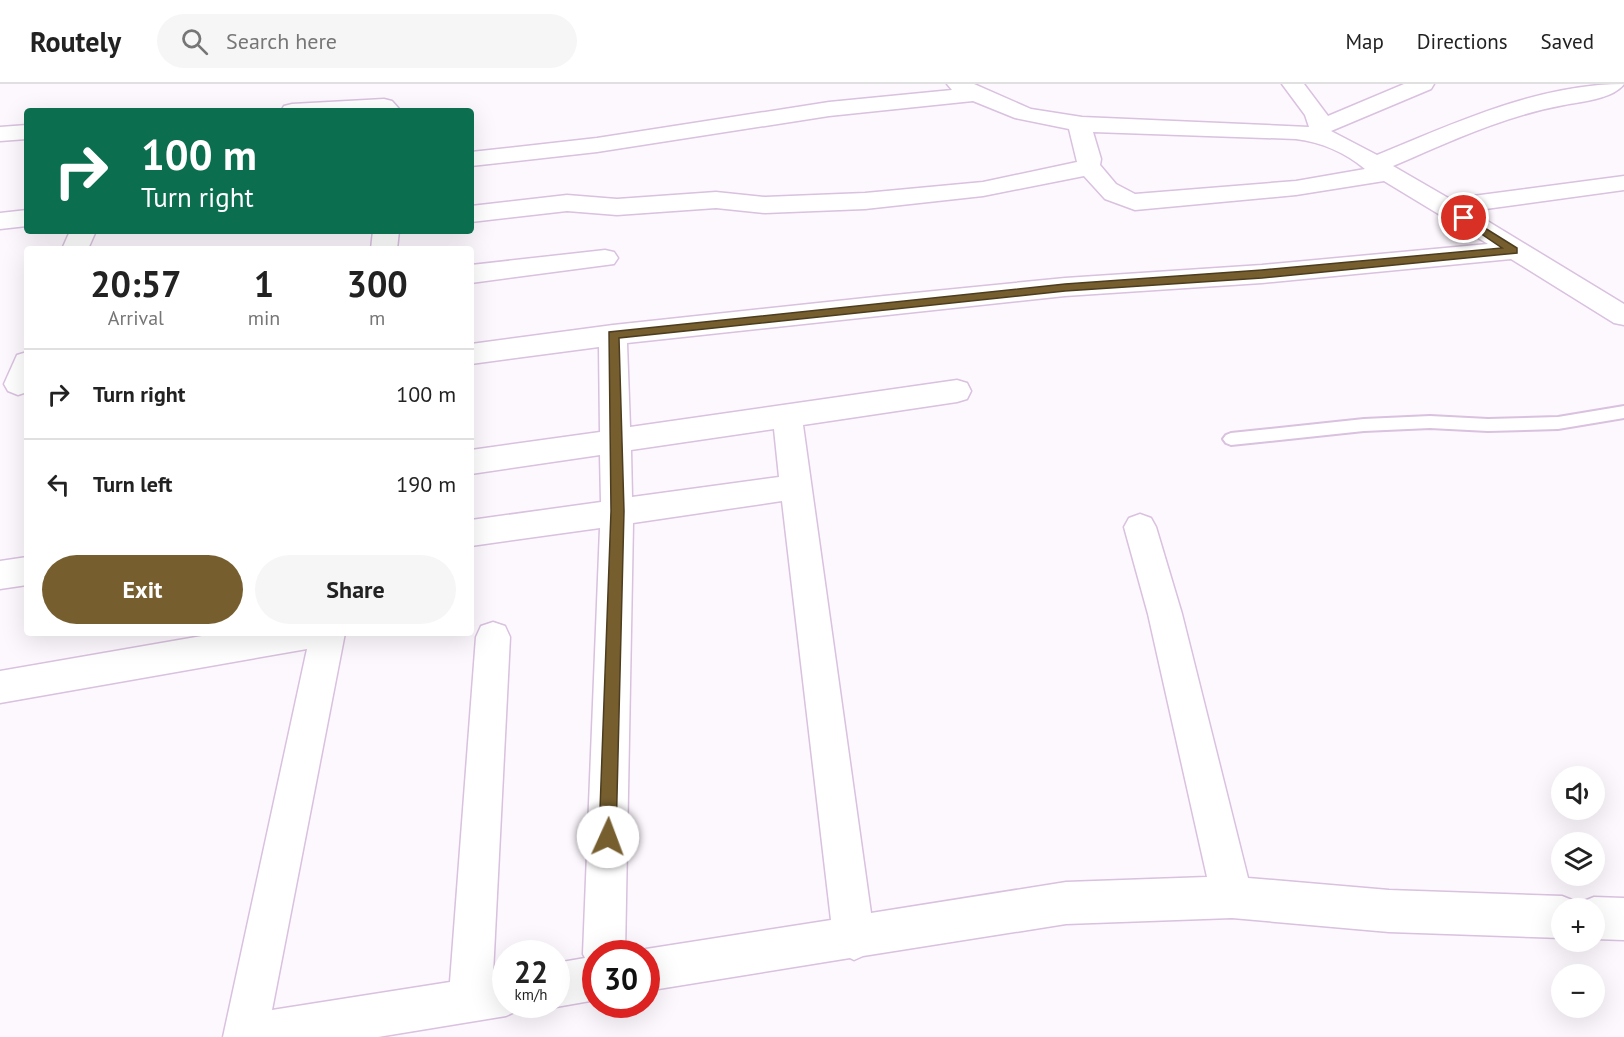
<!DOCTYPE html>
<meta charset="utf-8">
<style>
body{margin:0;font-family:"PT Sans",sans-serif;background:#f6f6f6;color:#222;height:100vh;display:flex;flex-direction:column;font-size:22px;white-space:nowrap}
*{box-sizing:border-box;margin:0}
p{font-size:20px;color:#767676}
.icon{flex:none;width:33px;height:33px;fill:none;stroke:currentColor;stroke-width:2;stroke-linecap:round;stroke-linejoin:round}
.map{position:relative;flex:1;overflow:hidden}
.drawer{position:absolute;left:24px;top:162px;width:450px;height:390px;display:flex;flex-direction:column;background:#fff;border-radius:6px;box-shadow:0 6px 24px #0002}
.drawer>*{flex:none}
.guide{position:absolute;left:24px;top:24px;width:450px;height:126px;border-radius:6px;box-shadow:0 6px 24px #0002;background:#0b6e4f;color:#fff;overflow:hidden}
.controls{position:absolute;left:1551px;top:682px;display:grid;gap:12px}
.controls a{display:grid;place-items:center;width:54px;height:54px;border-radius:50%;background:#fff;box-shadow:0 6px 24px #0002;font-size:30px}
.speed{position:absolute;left:492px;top:856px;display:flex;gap:12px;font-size:30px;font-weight:700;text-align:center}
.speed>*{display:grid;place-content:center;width:78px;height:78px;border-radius:50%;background:#fff;box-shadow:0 6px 24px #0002;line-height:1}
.speed small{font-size:15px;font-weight:400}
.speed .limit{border:9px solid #d22;background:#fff;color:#111}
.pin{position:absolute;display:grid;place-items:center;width:51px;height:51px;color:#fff;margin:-26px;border:3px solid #fff;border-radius:50%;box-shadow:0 2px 6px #0007}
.me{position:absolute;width:66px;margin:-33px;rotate:2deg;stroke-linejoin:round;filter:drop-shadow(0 0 4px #0008)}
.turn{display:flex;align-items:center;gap:21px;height:126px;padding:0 18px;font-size:27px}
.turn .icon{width:78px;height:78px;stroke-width:2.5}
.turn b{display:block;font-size:42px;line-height:51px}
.eta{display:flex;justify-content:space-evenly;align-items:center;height:102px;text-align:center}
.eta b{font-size:36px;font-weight:700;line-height:42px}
.action{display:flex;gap:12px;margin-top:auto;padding:12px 18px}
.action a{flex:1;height:69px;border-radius:36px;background:#765e2f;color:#fff;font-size:24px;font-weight:700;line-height:69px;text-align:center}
.action a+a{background:#f6f6f6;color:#222}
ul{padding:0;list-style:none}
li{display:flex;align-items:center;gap:18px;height:90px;padding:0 18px;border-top:2px solid #e0e0e0}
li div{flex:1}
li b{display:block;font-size:22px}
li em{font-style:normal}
header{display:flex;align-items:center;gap:36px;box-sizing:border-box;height:84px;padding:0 30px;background:#fff;border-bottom:2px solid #e0e0e0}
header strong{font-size:28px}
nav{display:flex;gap:33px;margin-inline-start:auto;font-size:21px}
.search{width:420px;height:54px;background:#f6f6f6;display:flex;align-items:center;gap:15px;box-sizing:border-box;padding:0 21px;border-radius:33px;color:#767676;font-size:22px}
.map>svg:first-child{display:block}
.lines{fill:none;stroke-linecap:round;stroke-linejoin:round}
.lane-casing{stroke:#d9c1df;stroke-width:4}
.street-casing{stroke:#d9c1df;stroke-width:3}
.lane{fill:#fff;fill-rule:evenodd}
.street{fill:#fff;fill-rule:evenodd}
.route{fill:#765e2f;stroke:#4d3d1f;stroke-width:1.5}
</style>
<header>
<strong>Routely</strong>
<div class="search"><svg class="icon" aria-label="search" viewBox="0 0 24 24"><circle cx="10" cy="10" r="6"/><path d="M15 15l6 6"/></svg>Search here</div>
<nav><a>Map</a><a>Directions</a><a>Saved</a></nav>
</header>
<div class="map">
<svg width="1624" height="953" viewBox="0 0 1624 953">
<rect width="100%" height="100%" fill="#fdf8fe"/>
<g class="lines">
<defs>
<polygon id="lane" points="1624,322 1624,334 1558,345 1488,347 1430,344 1364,347 1231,361 1226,359 1223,355 1226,351 1231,349 1364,335 1430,332 1488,335 1558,333"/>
<g id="street">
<path d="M947 0H974L1031 25 1082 33 1309 43 1305 31 1282 0H1304L1328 32 1404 0H1434L1431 5 1331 47 1377 71C1455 39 1538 0 1624 0 1613 15 1580 18 1564 21 1504 32 1449 58 1393 82L1450 115 1624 92V106L1471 127 1624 220V241L1614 239 1511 175 1262 199 1065 212 627 259 630 343 957 296 967 299 971 307 967 315 957 318 803 341 871 829 1066 798 1207 793 1148 530 1124 443 1129 434 1140 430 1151 434 1156 443 1182 530 1248 794 1389 806 1562 812 1577 818 1578 822 1579 819 1594 813 1624 814V856L1594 855V825H1562V854L1389 848 1232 834 1066 840 863 872 854 876 850 874 646 907V870H633L646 865 831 836 782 417 633 439 625 870H596V916L556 923 552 921H556V879L585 874 583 870 600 444 471 462V436L601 418 600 371 471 390V366L600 348 599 263 471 280V260L613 241 884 212 1065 194 1262 181 1488 160 1384 97 1296 111 1135 126 1105 115 1084 92 983 112 865 125 765 129 716 124 617 131 567 127 471 138V122L567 111 617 115 716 108 765 113 865 109 983 98 1077 78 1069 45 1015 34 973 17 829 32 597 68 471 82V68L597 54 829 18 952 6ZM1093 48 1296 55C1321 58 1346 69 1365 85L1296 97 1135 110 1116 100 1100 81 1101 75ZM774 345 779 393 632 413 631 366Z"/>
<polygon points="384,15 392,17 401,27 281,27 284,22 292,20"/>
<polygon points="27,41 27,55 0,57 0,43"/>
<polygon points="27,126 27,142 0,145 0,129"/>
<polygon points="70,147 96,147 88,165 62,165"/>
<polygon points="373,147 399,147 397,165 371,165"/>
<polygon points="605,166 614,168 618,174 614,180 471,199 471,181"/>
<polygon points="27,268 27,308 18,311 8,307 4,300 17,271"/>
<polygon points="27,473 27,501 0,505 0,477"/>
<polygon points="493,538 505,542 510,553 493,890 506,888 506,921 523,921 521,925 506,932 378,953 223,953 307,565 0,619 0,587 219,549 345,549 272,926 450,898 476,553 481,542"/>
</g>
</defs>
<!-- lane casing -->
<use href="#lane" class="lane-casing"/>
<!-- street casing -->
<use href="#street" class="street-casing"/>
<!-- lane -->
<use href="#lane" class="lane"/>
<!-- street -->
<use href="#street" class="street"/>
</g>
<!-- route -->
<polygon class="route" points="1464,131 1517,164 1517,169 1262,194 1065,207 619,254 624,427 616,753 613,759 608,761 602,759 599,753 611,427 609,248 1065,200 1262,186 1502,164 1461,136 1461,132"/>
</svg>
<div class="controls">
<a><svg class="icon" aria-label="sound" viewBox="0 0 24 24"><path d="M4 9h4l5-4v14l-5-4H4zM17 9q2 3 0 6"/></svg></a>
<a><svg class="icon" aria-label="layers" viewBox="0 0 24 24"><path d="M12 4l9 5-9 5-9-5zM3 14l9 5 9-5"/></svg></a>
<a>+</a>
<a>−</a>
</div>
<div class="speed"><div>22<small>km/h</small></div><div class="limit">30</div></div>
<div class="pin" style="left:1464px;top:134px;background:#d93025"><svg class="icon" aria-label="arrive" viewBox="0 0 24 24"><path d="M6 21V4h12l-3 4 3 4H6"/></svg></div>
<svg class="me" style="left:608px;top:753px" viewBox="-20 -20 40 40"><circle r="19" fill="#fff"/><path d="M0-13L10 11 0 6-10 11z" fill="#765e2f"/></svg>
<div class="guide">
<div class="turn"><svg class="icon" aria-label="right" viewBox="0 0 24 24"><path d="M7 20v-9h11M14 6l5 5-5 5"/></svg><div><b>100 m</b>Turn right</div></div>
</div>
<section class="drawer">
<div class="eta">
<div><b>20:57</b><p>Arrival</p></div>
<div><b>1</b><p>min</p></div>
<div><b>300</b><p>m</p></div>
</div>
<ul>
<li><svg class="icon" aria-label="right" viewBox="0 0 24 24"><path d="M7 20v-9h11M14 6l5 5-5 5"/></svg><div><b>Turn right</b></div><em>100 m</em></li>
<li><svg class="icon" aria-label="left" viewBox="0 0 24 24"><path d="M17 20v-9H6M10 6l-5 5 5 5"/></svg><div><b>Turn left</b></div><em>190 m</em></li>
</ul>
<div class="action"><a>Exit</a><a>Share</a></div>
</section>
</div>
